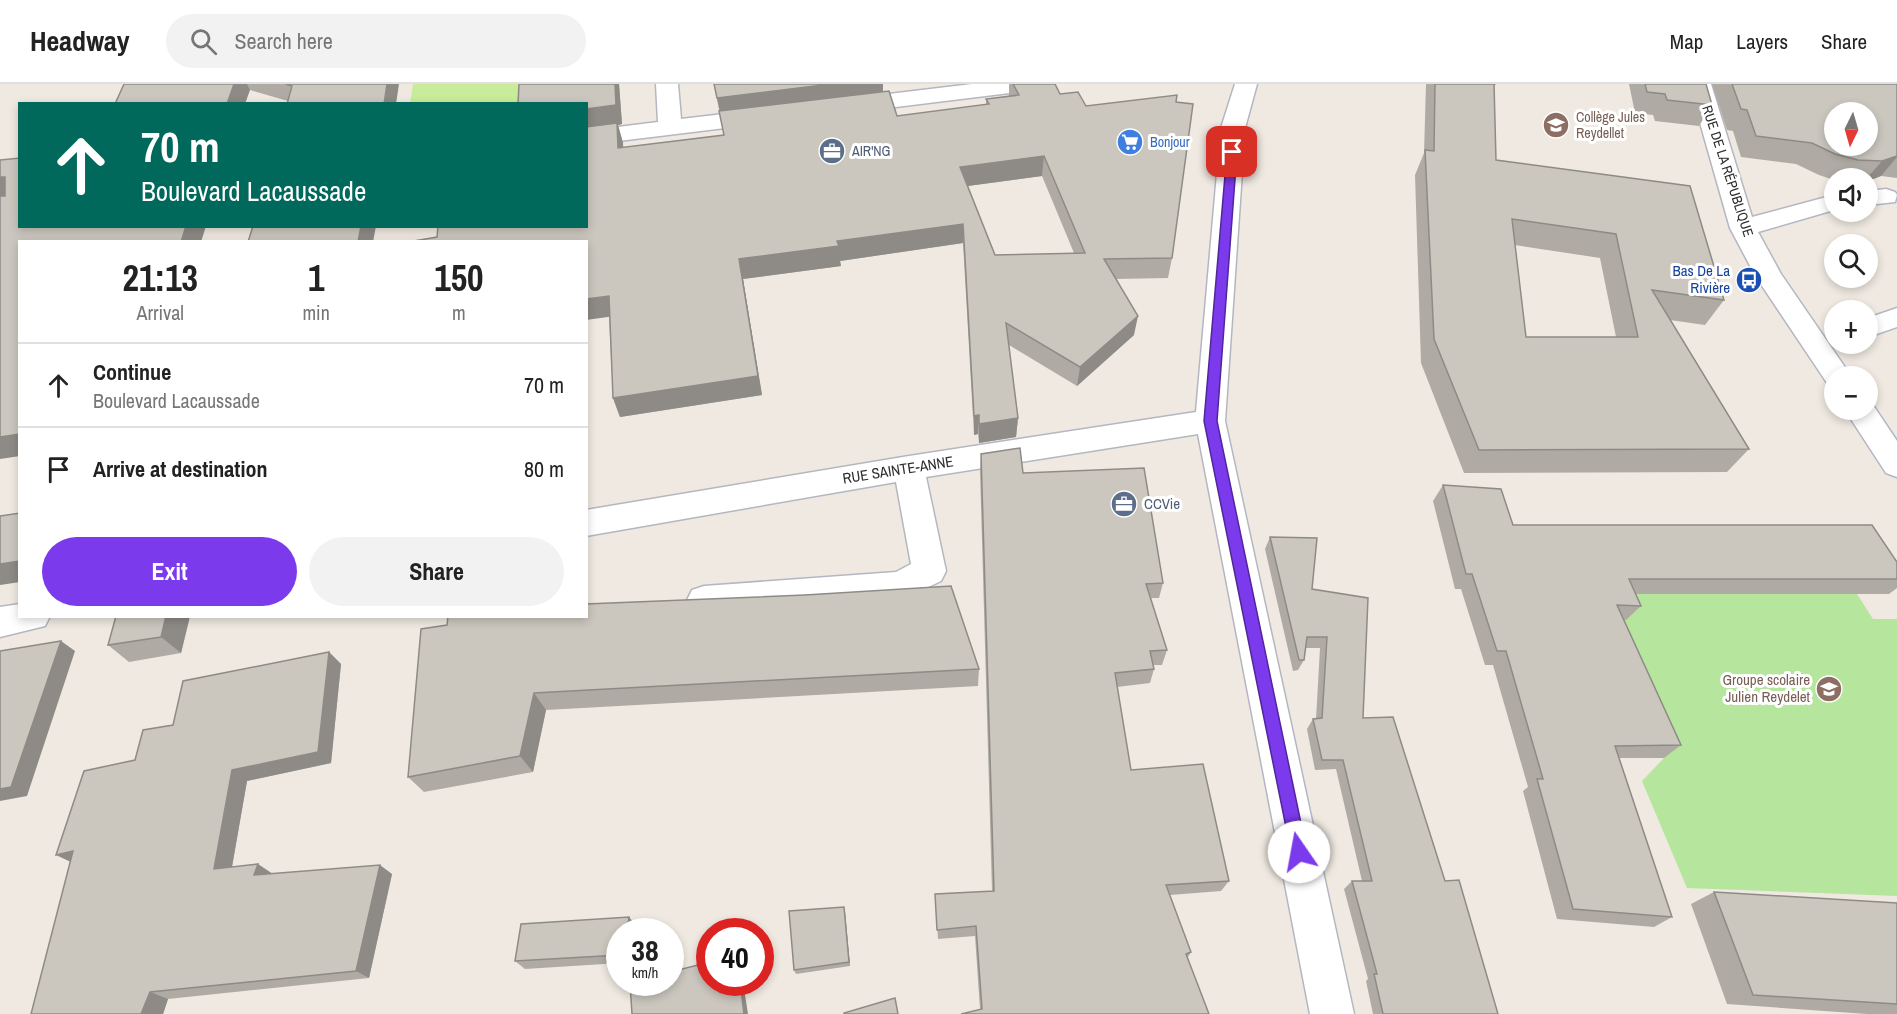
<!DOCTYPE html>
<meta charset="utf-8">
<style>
body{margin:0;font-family:"Archivo Narrow",sans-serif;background:#f2f2f2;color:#222;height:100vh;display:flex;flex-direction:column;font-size:22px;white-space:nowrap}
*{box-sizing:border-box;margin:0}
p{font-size:20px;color:#767676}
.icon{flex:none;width:33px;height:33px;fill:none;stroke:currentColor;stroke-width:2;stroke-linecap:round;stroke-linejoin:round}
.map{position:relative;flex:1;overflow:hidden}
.sheet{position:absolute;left:18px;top:156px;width:570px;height:378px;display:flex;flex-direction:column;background:#fff;border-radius:0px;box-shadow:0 3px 9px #0003}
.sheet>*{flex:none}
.top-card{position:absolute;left:18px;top:18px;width:570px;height:126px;border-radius:0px;box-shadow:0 3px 9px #0003;background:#00695c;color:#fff;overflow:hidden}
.needle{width:39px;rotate:185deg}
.buttons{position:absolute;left:1824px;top:18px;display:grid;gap:12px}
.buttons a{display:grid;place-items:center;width:54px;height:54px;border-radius:50%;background:#fff;box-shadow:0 3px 9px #0003;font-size:30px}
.speed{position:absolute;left:606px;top:834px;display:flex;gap:12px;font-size:30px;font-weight:700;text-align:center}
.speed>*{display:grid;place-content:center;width:78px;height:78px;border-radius:50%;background:#fff;box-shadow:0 3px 9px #0003;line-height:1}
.speed small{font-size:15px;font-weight:400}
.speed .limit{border:9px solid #d22;background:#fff;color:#111}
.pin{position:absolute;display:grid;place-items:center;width:51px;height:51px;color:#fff;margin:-26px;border-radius:12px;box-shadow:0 3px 9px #0006}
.me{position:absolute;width:66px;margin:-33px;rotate:348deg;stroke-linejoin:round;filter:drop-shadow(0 0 4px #0008)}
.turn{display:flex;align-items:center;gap:21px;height:126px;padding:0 24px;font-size:27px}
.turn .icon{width:78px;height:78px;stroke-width:2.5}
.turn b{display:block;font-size:42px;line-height:51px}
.eta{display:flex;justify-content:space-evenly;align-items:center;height:102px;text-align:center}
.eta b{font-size:36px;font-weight:700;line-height:42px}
.primary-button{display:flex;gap:12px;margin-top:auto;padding:12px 24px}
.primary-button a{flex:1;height:69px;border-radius:36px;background:#7c3aed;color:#fff;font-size:24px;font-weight:700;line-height:69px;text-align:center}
.primary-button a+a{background:#f2f2f2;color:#222}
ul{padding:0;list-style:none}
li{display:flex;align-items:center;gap:18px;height:84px;padding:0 24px;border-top:2px solid #e0e0e0}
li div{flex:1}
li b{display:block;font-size:22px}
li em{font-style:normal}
header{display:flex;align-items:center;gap:36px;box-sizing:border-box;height:84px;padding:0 30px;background:#fff;border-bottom:2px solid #e0e0e0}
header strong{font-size:28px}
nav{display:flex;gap:33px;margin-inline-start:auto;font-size:21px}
.search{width:420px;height:54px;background:#f2f2f2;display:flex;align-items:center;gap:15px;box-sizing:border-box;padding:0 21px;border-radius:33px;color:#767676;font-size:22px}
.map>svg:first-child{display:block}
.green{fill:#b6e59e}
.pitch{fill:#c9ec9a}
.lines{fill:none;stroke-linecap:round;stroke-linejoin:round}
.minor-casing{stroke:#b4b7c1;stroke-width:3}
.minor{fill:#fff;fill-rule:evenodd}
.wall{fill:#afaba4;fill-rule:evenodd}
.shaded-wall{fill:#8e8b86}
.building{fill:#cbc7bf;stroke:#8e8b86;stroke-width:1.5;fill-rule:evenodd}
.route{fill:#7c3aed;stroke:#51269a;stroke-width:1.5}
.labels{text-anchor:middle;stroke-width:6;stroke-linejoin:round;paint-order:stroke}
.far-education-label{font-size:14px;fill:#785e54;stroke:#fff;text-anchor:start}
.far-shop-label{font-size:14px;fill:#366cbe;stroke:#fff;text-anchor:start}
.far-service-label{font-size:14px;fill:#4e5e75;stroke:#fff;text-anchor:start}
.far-street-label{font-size:14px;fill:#2e2e2e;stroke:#fff}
.transit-label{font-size:15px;fill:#164399;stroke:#fff;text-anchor:end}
.street-label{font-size:15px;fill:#2e2e2e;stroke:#fff}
.service-label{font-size:15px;fill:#4e5e75;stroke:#fff;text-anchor:start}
.education-label{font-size:15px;fill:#785e54;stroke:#fff;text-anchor:end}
</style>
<header>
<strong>Headway</strong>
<div class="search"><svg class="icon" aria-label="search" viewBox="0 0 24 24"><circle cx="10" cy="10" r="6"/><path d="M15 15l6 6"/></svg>Search here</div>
<nav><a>Map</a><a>Layers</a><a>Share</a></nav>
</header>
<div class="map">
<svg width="1897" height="930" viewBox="0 0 1897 930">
<rect width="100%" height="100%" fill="#efe9e1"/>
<!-- green -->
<polygon class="green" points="1615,510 1857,510 1873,535 1897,535 1897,812 1687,804 1642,697 1664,674 1593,536"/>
<!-- pitch -->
<polygon class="pitch" points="413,0 524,0 523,19 410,20"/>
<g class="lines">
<defs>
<g id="minor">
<polygon points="656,0 678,0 681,35 766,25 774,27 777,32 774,37 766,39 586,61 586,47 658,38"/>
<polygon points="972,0 1038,0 1035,5 1027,7 847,29 839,27 836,22 839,17 847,15"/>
<polygon points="1235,0 1257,0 1245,44 1225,337 1354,930 1310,930 1198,350 926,393 946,487 941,497 901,516 704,530 692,526 687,516 692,506 704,502 896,488 911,480 896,398 586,452 586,426 909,372 1196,328 1221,44"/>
<polygon points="1689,0 1711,0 1752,133 1834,111 1834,126 1758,148 1781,190 1851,292 1834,292 1834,302 1827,299 1756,193 1730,144"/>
<polygon points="1886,105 1895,108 1897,111 1895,118 1868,121 1868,107"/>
<polygon points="1897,224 1897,243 1868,253 1868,234"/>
<polygon points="1868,317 1871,318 1897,357 1897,393 1886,389 1845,326 1868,326"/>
<polygon points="20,520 20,532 50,532 45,542 0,553 0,523"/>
</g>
</defs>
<!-- minor casing -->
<use href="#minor" class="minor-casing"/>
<!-- minor -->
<use href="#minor" class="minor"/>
</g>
<!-- wall -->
<g class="wall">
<polygon points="124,0 399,0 288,17 250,6"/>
<path d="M519 0H619L622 40 618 41 623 59V64L724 51 714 0H883V7L897 32 986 21V15L1009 13V0H1055L1060 10 1086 22 1176 18 1172 174 1168 194 1116 195 1134 251 1077 302 1009 261 1018 334 1016 353 979 359 978 350 974 351 963 159 840 177 841 182 743 195 762 311 620 333 613 314 609 233 586 142ZM1042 92 1074 169 995 171 968 102Z"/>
<path d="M1426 0H1496L1494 3 1496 76 1724 216 1705 241 1670 236 1749 365 1727 388 1464 389 1421 279 1415 91 1424 69ZM1515 161 1600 174 1616 253H1526Z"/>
<polygon points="1629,0 1706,0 1712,21 1699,42 1655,37 1653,31 1635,29"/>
<polygon points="1712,0 1897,0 1897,94 1881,92 1868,97 1868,94 1834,94 1834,96 1819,91 1796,80 1741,73 1733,47 1727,46"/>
<polygon points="981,370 1023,389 1163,499 1159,514 1151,514 1167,566 1162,581 1153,581 1154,585 1150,599 1117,603 1131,686 1229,797 1221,807 1170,811 1191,868 1188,873 980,925 975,852 938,855 935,810 992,807 980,387"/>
<polygon points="1443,401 1513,441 1897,478 1897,504 1889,510 1636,510 1641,522 1626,536 1624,536 1681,661 1664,674 1619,674 1672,833 1654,843 1557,835 1523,707 1528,703 1493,581 1485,581 1461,505 1455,505 1433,417"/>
<polygon points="1270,453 1312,505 1363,634 1445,797 1498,930 1373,930 1366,897 1368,895 1344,805 1352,797 1362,797 1336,685 1315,686 1307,645 1313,635 1316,635 1320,564 1306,564 1304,576 1298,586 1293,587 1265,465"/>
<polygon points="116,532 190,532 181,569 129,578 108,561"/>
<polygon points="447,541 979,585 978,602 546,626 533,688 424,708 408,693"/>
<polygon points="329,568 341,580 331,679 247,697 232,783 273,790 392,790 369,894 168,915 163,930 31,930 135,676 173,641"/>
<polygon points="1714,808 1897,819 1897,930 1867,930 1727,920 1691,820"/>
<polygon points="845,828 850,882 796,890 794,886"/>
<polygon points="629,833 636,842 620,848 620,879 525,885 515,877"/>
</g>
<!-- shaded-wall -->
<g class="shaded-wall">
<polygon points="234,0 247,0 250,6 245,20 227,20"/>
<polygon points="387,0 399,0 396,20 384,20"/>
<polygon points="615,0 619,0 622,40 618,41 623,59 624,84 586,45 586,25"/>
<polygon points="831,0 883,0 883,8 720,28 717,14"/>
<polygon points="1044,72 1042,92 960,103 960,83"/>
<polygon points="1897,72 1897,73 1881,92 1868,97 1867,94 1882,77"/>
<polygon points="0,93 5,93 20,110 0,115"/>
<polygon points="963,140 963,159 840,177 841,182 743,195 762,311 620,333 613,314 739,175 837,157"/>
<polygon points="186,142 206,142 201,158 181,158"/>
<polygon points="361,142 376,142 373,158 358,158"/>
<polygon points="609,212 615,232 586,236 586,215"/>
<polygon points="1138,232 1134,251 1077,302 1080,283"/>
<polygon points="979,331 978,350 974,351 974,332"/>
<polygon points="1018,334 1016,353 979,359 979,340"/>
<polygon points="20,350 20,372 0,375 0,353"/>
<polygon points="20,477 20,498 0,501 0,480"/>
<polygon points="166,532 190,532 181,569 161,553"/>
<polygon points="61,557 75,567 27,712 0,717 0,705"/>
<polygon points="329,568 341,580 331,679 247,697 230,794 214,785 232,686"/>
<polygon points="534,609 546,626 533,688 520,672"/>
<polygon points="73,767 75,780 56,771"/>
<polygon points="258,780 273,790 254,791"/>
<polygon points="380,781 392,790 369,894 356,887"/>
<polygon points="844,823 845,828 850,882 849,878"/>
<polygon points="629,833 636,842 635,848 627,848"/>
<polygon points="740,898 743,898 748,930 744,930"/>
<polygon points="150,908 168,915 163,930 141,930"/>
</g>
<!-- building -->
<g class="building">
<polygon points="124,0 234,0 227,20 115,20"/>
<polygon points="286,0 387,0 384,20 287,20 292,2"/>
<polygon points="519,0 615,0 616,21 586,25 586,20 518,20"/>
<polygon points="714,0 831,0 717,14"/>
<path d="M1013 0H1055L1060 10 1078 8 1086 22 1177 11 1176 18 1193 20 1172 174 1104 175 1138 232 1080 283 1006 239 1018 334 979 340V331L974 332 963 140 837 157 839 162 739 175 758 292 613 314 609 212 586 215V158H408L437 153 438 142H586V43L617 39 618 64 724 51 719 27 889 7 897 32 989 20 986 15 1019 11ZM1044 72 1085 169 995 171 960 83Z"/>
<path d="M1435 0H1494L1496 76 1690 102 1724 216 1652 206 1749 365 1479 366 1434 255 1425 66 1434 67ZM1512 135 1616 150 1638 253H1526Z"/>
<polygon points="1645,0 1706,0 1712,21 1667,16 1665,10 1647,8"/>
<path d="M1732 0H1897V72L1882 77 1858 76 1835 70 1812 59 1756 52 1747 26 1741 25ZM1834 28H1868V62H1834Z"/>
<polygon points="20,74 20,142 186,142 181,158 20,158 20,350 0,353 0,112 5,112 5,93 0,93 0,76"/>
<polygon points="253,142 361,142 358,158 248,158"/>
<polygon points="1020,364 1023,389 1144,384 1163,499 1146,500 1167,566 1150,567 1154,585 1115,589 1131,686 1203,680 1229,797 1166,801 1191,868 1186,870 1209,930 961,930 982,925 976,842 937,846 935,810 994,807 981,370"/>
<polygon points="1443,401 1501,405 1513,441 1872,441 1897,478 1897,495 1629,495 1641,522 1617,521 1681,661 1615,662 1672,833 1573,825 1537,695 1543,695 1506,567 1497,567 1472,490 1466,490"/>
<polygon points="20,429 20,477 0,480 0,432"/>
<polygon points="1270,453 1317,454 1312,505 1368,514 1363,634 1393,633 1445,797 1459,796 1498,930 1383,930 1374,890 1377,890 1352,797 1372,797 1343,676 1322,676 1313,635 1322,634 1327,553 1307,553 1304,576 1299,576"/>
<polygon points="951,502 979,585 534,609 520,672 408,693 421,545 447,541 448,532 586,532 586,520 805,511"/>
<polygon points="116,532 166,532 161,553 108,561"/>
<polygon points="61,557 11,703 0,705 0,567"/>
<polygon points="329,568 318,668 232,686 214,785 258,780 254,791 380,781 356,887 150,908 141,930 31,930 73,767 56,771 84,687 135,676 143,646 173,641 183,597"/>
<polygon points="1714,808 1897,819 1897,920 1753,911"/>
<polygon points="844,823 849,878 794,886 789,827"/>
<polygon points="629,833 627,848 620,848 620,871 515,877 521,840"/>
<polygon points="710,878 710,898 740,898 744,930 632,930 630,899 670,898 670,888"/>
<polygon points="895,914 898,930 844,930 844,929"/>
</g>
<!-- route -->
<polygon class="route" points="1232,65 1237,68 1217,337 1307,768 1305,773 1299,776 1293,773 1291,768 1204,337 1227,68"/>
<!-- icons -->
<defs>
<symbol id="school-disc" viewBox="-11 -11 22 22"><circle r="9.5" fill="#8d6e63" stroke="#fff"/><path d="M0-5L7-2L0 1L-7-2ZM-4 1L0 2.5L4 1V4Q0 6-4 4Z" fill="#fff"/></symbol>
<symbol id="supermarket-disc" viewBox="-11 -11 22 22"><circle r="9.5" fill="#3f7fe0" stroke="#fff"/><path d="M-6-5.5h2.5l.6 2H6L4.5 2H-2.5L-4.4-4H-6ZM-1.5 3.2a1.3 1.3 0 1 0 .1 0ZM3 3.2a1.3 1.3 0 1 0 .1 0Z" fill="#fff"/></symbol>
<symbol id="office-disc" viewBox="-11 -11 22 22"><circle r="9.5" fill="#5c6f8a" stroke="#fff"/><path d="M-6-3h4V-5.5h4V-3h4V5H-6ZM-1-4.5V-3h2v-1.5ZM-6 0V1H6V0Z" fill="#fff"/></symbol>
<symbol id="bus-disc" viewBox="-11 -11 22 22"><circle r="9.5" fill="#1a4fb4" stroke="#fff"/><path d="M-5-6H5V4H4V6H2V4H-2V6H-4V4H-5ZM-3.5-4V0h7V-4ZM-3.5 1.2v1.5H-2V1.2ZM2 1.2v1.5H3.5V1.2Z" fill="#fff"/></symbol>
</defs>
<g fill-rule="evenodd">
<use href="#school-disc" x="1541" y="26" width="30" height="30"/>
<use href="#supermarket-disc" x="1115" y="43" width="30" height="30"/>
<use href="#office-disc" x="817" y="52" width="30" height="30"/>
<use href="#bus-disc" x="1734" y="181" width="30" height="30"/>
<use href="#office-disc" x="1109" y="405" width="30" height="30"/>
<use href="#school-disc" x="1814" y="590" width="30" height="30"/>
</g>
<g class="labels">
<!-- far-education labels -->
<g class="far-education-label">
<text x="1576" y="38">Collège Jules<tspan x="1576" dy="16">Reydellet</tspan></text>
</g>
<!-- far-shop labels -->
<g class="far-shop-label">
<text x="1150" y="63">Bonjour</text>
</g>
<!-- far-service labels -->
<g class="far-service-label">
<text x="852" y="72">AIR'NG</text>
</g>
<!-- far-street labels -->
<g class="far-street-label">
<text transform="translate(1728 87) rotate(72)" y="5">RUE DE LA RÉPUBLIQUE</text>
</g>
<!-- transit labels -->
<g class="transit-label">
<text x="1730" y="192">Bas De La<tspan x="1730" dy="17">Rivière</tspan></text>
</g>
<!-- street labels -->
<g class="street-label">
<text transform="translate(898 386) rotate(-9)" y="5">RUE SAINTE-ANNE</text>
</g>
<!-- service labels -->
<g class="service-label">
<text x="1144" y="425">CCVie</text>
</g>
<!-- education labels -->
<g class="education-label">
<text x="1810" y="601">Groupe scolaire<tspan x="1810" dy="17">Julien Reydelet</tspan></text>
</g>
</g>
</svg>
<div class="buttons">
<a><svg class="needle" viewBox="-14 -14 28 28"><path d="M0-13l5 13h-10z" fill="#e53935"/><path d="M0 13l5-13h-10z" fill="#767676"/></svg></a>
<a><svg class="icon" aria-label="sound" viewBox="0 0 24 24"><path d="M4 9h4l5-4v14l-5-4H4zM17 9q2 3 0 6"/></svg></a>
<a><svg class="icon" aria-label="search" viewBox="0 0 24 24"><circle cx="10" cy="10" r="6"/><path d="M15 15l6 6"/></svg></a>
<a>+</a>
<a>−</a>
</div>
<div class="speed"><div>38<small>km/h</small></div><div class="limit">40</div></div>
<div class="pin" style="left:1232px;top:68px;background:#d93025"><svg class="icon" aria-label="arrive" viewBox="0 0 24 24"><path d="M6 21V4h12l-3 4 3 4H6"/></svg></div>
<svg class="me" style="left:1299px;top:768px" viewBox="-20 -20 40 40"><circle r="19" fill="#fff"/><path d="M0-13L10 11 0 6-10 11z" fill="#7c3aed"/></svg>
<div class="top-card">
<div class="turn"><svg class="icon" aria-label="ahead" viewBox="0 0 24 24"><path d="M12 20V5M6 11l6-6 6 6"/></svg><div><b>70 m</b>Boulevard Lacaussade</div></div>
</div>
<section class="sheet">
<div class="eta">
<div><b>21:13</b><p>Arrival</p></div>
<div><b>1</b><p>min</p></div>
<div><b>150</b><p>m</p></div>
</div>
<ul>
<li><svg class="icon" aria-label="ahead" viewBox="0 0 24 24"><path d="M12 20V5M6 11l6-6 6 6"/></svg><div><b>Continue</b><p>Boulevard Lacaussade</p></div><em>70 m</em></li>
<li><svg class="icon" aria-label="arrive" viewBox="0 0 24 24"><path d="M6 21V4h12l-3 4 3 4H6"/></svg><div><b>Arrive at destination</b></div><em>80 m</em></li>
</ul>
<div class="primary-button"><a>Exit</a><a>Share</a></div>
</section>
</div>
